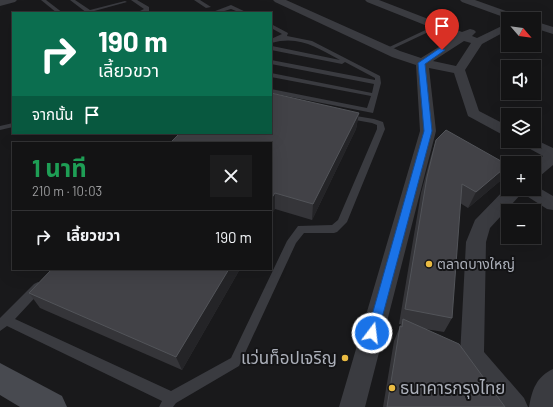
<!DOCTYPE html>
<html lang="th">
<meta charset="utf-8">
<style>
body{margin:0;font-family:Barlow,"Noto Sans Thai",sans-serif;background:#1c1c1d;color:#f1f3f6;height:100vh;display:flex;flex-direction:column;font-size:15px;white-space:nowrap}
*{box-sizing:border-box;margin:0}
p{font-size:13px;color:#9d9ea0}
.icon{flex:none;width:22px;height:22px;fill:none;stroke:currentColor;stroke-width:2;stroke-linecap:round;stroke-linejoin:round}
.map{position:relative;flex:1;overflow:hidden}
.details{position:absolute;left:12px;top:142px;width:260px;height:128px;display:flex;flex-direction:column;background:#131314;border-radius:0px;box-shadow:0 4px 16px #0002,0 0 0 1px #323234}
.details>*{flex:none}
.top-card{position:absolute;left:12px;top:12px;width:260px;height:122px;border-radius:0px;box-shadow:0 4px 16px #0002,0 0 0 1px #323234;background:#0b6e4f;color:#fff;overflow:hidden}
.needle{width:26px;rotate:118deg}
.fabs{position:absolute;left:501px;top:12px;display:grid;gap:8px}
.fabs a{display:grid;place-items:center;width:40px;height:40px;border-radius:0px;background:#131314;box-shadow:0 4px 16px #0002,0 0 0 1px #323234;font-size:20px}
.pin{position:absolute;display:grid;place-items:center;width:34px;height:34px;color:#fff;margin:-41px -17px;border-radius:50% 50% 50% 0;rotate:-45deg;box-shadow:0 0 4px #0007}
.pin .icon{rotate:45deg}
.me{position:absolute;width:44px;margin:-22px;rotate:15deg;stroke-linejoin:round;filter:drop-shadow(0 0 3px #0008)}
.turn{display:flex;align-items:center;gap:14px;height:84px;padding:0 20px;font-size:18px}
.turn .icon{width:52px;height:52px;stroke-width:2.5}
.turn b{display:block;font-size:28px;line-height:34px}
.then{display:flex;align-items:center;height:38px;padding:0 20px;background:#0003;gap:8px;font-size:15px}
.round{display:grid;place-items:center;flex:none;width:42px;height:42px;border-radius:0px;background:#1c1c1d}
.summary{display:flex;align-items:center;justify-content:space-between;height:68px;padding:0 20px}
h1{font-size:24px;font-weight:700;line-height:30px;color:#1e9e55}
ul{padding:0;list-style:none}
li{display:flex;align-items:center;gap:12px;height:52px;padding:0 20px;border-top:1px solid #323234}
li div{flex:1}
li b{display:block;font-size:15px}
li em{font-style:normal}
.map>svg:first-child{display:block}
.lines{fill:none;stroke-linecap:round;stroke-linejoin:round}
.service{fill:#3a3b40;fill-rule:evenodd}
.minor{fill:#3a3b40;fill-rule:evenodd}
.secondary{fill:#484a50;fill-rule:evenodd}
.wall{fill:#353539}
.shaded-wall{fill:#242427}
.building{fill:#424247;stroke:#525459}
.route{fill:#1a73e8;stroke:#114b97}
.poi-dot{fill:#eabb42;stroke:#141416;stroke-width:1.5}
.labels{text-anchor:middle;stroke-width:4;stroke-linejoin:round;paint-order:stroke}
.poi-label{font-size:14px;fill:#acb0ba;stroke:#141416;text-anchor:start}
.near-poi-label{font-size:17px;fill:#acb0ba;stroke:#141416;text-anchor:end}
</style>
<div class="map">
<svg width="553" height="407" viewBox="0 0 553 407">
<rect width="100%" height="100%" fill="#19191b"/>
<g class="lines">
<!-- service -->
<g class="service">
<polygon points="41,0 46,0 63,13 57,13"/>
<polygon points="70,0 75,0 90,10 125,1 127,2 87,13"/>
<polygon points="131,0 137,0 149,7 149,11 145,13 136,13 144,9"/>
<polygon points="194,0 200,0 211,7 206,8"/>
<polygon points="231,5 248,13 241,13 231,9 218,13 210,13"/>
<path d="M271 24 288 33 287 36 312 41 380 76 381 83 373 113 271 93V89L367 108 371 96 271 77V73L372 93 374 84 271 64V60L375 80V78L345 62 342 64 271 50 272 46 340 60C316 47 299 35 271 43V39L282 34 271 28Z"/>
<polygon points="434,26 439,27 388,51 383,50"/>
<polygon points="344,114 374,119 383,122 385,129 347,222 337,232 334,233 304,233 296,243 239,366 176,403 173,407 159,407 162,401 7,326 0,331 0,318 34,284 38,282 42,284 43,287 42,290 15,319 171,391 231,358 287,241 298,226 332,225 338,220 377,129 377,125 372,123 344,118"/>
<polygon points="13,123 13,127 0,130 0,126"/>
</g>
<!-- minor -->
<g class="minor">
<polygon points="0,0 17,0 15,2 0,6"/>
<path d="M273 0H286L400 51 421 58 455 37 367 2 365 0H379L462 32 470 29 474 30 476 32 472 36 477 38 508 23V30L482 44 465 70 479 111 508 126V137L503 135 468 116 454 73 429 68 436 131 365 407H339L420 131 416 65 392 57 275 2ZM464 41 471 43 456 66 433 61Z"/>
<polygon points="460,0 475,0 523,17 524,19 509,19 462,2"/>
<polygon points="534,21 553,27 553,34 534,28"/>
<polygon points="534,139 553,148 553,165 540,176 534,178 534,164 543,156 521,144 518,141 534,141"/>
<polygon points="483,158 508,170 508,183 502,181 477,167 475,163 477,159"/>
<polygon points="534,185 553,196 553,210 547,209 522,193 490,228 486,242 484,352 524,398 528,407 498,407 463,364 460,356 466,242 475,220 508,186 508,189 534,189"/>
<path d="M553 369V407H529C532 390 536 377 553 369Z"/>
</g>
<!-- secondary -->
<polygon class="secondary" points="0,363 62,396 67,407 20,407 0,395"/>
</g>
<!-- wall -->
<g class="wall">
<polygon points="359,113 356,129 312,220 275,209 271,143"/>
<polygon points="436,140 500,181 468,208 460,203 452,318 444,332 425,329 505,407 383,407 394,341 401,324 399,324 421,193 431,156"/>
<polygon points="52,269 240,269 182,370 40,308 29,293"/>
</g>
<!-- shaded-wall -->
<g class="shaded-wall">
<polygon points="359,113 356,129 312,220 313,204"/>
<polygon points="508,165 500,181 468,208 476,192"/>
<polygon points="275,193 275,209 271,216 271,199"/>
<polygon points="229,269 240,269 182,370 176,357"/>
</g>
<!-- building -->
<g class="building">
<polygon points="271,93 359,113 313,204 275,193 271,199 271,143 170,143 180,133 271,133"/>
<polygon points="446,130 508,165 476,192 462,184 452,318 405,309 427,177 436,140"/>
<polygon points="52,269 229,269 176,357 29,293"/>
<polygon points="403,319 459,344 505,407 387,407 400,326 402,327"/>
</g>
<!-- route -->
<polygon class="route" points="440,48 445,50 425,64 432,131 378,333 377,337 372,339 368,337 367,333 424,131 418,63"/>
<!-- markers -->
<g class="poi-dot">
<circle cx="429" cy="264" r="4"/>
<circle cx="345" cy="358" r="4"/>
<circle cx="392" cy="388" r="4"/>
</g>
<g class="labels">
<!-- poi labels -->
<g class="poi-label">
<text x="437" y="269">ตลาดบางใหญ่</text>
</g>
<!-- near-poi labels -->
<g class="near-poi-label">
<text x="337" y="364">แว่นท็อปเจริญ</text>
<text x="400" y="394" text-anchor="start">ธนาคารกรุงไทย</text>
</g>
</g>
</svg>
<div class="fabs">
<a><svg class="needle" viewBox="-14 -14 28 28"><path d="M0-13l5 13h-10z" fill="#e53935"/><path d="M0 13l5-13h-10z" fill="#9d9ea0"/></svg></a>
<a><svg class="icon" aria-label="sound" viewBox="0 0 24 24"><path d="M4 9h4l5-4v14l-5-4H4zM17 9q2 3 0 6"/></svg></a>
<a><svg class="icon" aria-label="layers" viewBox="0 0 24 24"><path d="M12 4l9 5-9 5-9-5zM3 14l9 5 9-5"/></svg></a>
<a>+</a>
<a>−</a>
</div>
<div class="pin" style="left:442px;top:50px;background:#d93025"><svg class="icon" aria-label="arrive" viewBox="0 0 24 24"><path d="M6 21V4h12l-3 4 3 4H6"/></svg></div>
<svg class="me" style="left:372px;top:333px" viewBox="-20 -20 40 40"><circle r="17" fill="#1a73e8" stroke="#fff" stroke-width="3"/><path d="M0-11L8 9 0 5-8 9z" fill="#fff"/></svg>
<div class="top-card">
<div class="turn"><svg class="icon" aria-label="right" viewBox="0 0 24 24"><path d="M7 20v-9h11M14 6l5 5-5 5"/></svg><div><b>190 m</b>เลี้ยวขวา</div></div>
<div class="then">จากนั้น<svg class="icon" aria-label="arrive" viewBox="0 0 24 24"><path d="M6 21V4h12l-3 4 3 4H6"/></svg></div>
</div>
<section class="details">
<div class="summary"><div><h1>1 นาที</h1><p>210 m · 10:03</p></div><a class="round"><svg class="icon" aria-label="close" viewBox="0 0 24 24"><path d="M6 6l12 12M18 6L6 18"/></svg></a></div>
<ul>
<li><svg class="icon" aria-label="right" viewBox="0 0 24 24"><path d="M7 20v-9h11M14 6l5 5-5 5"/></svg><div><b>เลี้ยวขวา</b></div><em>190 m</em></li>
</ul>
</section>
</div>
